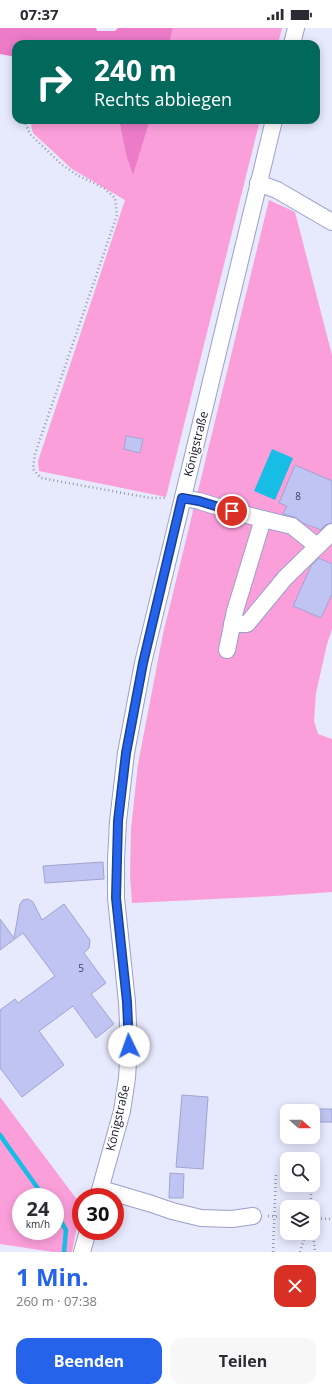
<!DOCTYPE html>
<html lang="de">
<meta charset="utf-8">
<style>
body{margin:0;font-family:"Open Sans",sans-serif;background:#f7f7f7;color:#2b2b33;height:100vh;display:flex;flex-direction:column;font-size:15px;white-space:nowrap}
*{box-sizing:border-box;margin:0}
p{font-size:13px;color:#7c7c81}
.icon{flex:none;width:22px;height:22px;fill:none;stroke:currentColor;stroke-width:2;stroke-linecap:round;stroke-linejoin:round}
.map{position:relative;height:1224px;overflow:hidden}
.panel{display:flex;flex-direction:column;background:#fff;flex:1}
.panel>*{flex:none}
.hud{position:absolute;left:12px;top:12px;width:308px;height:84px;border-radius:12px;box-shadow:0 2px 10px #0003;background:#00695c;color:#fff;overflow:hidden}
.needle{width:26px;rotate:111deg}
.buttons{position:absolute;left:280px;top:1076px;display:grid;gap:8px}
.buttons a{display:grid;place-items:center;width:40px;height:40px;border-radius:8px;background:#fff;box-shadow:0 2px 10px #0003;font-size:20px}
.speed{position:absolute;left:12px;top:1160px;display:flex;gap:8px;font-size:20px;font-weight:700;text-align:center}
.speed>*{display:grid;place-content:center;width:52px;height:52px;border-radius:50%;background:#fff;box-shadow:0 2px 10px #0003;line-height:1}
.speed small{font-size:10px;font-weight:400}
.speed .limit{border:6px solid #d22;background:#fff;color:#111}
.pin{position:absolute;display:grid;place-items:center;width:34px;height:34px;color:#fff;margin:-17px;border:2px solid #fff;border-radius:50%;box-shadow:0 1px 4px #0007}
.me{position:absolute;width:44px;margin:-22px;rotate:357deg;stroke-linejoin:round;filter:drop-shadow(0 0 3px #0008)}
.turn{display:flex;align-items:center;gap:14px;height:84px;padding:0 16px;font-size:18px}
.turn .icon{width:52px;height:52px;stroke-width:2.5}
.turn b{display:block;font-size:28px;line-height:34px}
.round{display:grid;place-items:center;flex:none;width:42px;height:42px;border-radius:12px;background:#f7f7f7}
.summary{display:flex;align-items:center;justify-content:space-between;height:68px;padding:0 16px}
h1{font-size:24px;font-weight:700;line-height:30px;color:#2563eb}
.primary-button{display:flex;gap:8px;margin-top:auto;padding:8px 16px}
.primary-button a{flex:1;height:46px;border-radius:12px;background:#2563eb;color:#fff;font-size:16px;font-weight:700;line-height:46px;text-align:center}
.primary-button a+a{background:#f7f7f7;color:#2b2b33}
.status{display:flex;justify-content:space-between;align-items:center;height:28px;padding:0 20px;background:#fff;direction:ltr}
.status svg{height:11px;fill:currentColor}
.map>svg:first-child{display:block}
.green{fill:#fb9fdb;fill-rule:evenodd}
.forest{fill:#ec7bc8}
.water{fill:#17bde5}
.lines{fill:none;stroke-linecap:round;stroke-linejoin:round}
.stream{stroke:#17bde5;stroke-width:4.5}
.building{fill:#bfc4f3;stroke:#a0a4d0}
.minor-casing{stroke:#9c9fcc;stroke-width:18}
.path{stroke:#9698aa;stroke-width:2.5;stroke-dasharray:1 3;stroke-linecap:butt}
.minor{stroke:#fff;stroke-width:16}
.route-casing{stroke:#184099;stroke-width:10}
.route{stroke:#2563eb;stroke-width:7}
.labels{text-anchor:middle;stroke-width:4;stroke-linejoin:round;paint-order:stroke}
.number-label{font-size:10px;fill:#404259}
.street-label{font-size:12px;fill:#151626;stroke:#fff}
</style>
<div class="status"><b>07:37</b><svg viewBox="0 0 49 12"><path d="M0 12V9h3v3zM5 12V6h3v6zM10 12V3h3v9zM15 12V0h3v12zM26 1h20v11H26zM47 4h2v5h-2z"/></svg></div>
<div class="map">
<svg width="332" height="1224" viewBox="0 0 332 1224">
<rect width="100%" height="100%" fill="#e7e9fc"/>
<!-- green -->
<g class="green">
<polygon points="173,0 282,0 278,16 169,16"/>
<polygon points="30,92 119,92 126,127 133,146 150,92 260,92 166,469 39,443 38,433 125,172 72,141 33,105"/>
<polygon points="269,172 295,184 332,327 332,601 327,616 316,665 314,693 318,706 332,711 332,864 275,868 132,875 130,848 131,801 138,736 163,606"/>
<path d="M0 1069 81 1177 72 1224H53L0 1216ZM21 1169H55V1203H21Z"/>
</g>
<!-- forest -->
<g class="forest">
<polygon points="0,0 96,0 97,3 115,3 118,0 173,0 169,16 16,16 16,29 0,26"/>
<polygon points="119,92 150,92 133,147 126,127"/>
</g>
<!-- water -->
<polygon class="water" points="272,421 293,430 275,472 254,463"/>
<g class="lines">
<!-- stream -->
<g class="stream">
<polyline points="0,1107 44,1169"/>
<polyline points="55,1184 66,1202 64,1224"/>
</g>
</g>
<!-- building -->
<g class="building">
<polygon points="126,408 143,411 140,425 124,421"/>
<polygon points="295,437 332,453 332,495 325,497 321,502 303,495 295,489 283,486 287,478 279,475"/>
<polygon points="319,530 332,536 332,566 321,590 293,578 311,538"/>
<polygon points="103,834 104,851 45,855 43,838"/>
<polygon points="28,871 33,874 42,892 64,876 90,912 89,920 84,925 106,955 91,966 114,996 96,1010 73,978 39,1003 64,1037 22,1069 0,1040 0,982 15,971 18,975 55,948 23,905 0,922 0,891 14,910 20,876 23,872"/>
<polygon points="182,1067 208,1069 203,1141 176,1139"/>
<rect x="315" y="1081" width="17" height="13"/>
<polygon points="170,1145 184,1146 183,1170 169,1170"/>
</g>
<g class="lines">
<defs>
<g id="minor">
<polyline points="292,16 296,0"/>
<polyline points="258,155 277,162 332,194"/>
<polyline points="183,470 199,473 232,483 263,491 235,583 227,622"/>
<polyline points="263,491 292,498 317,518"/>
<polyline points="232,596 247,596 285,550 332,504"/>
<polyline points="101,1161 152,1176 172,1183 201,1190 232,1191 253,1188"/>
<polyline points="98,1169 122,1083 127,1050 129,1018 127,974 116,870 116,832 118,793 126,725 143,635 274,92"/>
<polyline points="82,1224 88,1203"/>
</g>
</defs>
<!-- minor casing -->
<use href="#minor" class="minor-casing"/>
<!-- path -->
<g class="path">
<polyline points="24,92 30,106 61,136 77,147 104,160 115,170 117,187 35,426 33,441 41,450 150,470 167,470"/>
<polyline points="312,1131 312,1124"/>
<polyline points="311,1179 311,1157"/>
<polyline points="268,1188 287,1189"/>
<polyline points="313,1190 332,1191"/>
<polyline points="313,1205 315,1224"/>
<polyline points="273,1224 276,1145"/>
<polyline points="300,1224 306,1205"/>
</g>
<!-- minor -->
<use href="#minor" class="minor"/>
</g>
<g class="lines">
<defs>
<polyline id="route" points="129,1018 127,974 116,870 118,793 126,725 143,635 182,470 199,473 232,483"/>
</defs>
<!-- route casing -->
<use href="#route" class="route-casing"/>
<!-- route -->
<use href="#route" class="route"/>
</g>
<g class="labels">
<!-- number labels -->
<g class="number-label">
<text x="298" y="472">8</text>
<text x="81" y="944">5</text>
</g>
<!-- street labels -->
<g class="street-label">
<text transform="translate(196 416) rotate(-76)" y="4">Königstraße</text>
<text transform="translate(118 1090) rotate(-77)" y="4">Königstraße</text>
</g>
</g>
</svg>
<div class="buttons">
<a><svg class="needle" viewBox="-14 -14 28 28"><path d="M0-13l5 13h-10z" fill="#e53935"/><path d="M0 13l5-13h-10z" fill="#7c7c81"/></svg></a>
<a><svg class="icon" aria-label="search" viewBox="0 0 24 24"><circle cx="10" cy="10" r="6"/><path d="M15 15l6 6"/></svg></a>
<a><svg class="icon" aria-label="layers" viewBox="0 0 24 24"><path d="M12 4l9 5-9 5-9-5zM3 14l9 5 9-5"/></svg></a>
</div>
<div class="speed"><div>24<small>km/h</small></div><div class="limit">30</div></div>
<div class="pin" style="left:232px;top:483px;background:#d93025"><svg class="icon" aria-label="arrive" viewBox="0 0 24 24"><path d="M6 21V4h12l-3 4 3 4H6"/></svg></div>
<svg class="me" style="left:129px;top:1018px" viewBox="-20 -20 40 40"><circle r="19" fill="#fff"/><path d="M0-13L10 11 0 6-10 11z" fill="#2563eb"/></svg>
<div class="hud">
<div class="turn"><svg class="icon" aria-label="right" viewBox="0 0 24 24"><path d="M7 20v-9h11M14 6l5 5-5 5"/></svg><div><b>240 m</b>Rechts abbiegen</div></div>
</div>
</div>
<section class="panel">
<div class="summary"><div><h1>1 Min.</h1><p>260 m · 07:38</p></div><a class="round" style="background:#d93025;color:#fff"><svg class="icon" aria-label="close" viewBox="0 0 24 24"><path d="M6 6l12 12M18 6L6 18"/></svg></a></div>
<div class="primary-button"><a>Beenden</a><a>Teilen</a></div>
</section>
